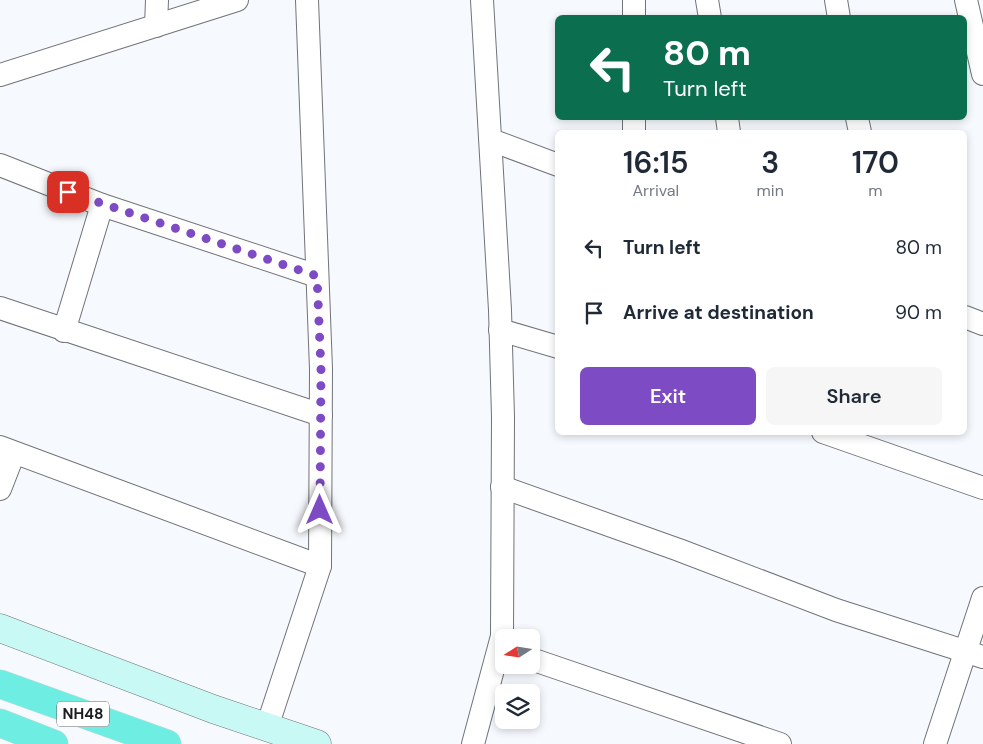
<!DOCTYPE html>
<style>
body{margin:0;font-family:"DM Sans",sans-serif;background:#f6f6f7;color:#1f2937;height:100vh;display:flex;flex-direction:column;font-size:19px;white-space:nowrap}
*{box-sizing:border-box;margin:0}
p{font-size:16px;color:#747a83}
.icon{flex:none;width:28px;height:28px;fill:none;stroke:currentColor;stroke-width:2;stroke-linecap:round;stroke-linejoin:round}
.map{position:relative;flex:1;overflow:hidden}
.side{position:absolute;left:555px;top:130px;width:412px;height:305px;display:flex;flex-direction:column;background:#fff;border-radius:8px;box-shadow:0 2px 8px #0003}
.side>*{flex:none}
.hud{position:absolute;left:555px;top:15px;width:412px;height:105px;border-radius:8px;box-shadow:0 2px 8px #0003;background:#0b6e4f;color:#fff;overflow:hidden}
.needle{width:32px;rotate:258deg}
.tools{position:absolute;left:495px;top:629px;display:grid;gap:10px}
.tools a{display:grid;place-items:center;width:45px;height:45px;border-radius:8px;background:#fff;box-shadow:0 2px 8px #0003;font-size:25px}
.pin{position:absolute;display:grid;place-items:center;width:42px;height:42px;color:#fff;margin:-21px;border-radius:10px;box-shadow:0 2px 8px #0006}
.me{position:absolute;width:55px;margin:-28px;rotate:0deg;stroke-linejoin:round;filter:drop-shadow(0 0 4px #0008)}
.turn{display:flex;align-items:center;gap:18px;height:105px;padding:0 25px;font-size:22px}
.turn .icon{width:65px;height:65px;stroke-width:2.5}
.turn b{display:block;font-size:35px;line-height:42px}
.eta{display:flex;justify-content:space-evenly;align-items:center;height:85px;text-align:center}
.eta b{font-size:30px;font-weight:600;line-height:35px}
.button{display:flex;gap:10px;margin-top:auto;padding:10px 25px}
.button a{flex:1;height:58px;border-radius:8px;background:#7d4cc4;color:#fff;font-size:20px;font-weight:600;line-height:58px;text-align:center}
.button a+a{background:#f6f6f7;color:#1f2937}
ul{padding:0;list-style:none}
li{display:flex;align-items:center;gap:15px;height:65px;padding:0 25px}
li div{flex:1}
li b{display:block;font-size:19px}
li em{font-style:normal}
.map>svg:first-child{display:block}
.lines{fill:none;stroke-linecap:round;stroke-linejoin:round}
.minor-casing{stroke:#707378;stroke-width:24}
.secondary-casing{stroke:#707378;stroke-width:29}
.trunk-casing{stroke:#d6d6d6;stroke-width:29}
.minor{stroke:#fff;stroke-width:22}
.secondary{stroke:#c9f9f4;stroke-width:28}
.trunk{stroke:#6eeee2;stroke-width:28}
.route{stroke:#7d4cc4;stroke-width:9;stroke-dasharray:0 16.2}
.labels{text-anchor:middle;stroke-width:5;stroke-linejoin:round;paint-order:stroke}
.shield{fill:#fff;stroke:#5f6062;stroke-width:1}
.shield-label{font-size:15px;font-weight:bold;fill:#1b1c1e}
</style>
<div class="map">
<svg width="983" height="744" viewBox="0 0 983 744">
<rect width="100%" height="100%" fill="#f6f9fe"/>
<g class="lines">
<defs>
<g id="minor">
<polyline points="634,0 634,18"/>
<polyline points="707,0 710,18"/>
<polyline points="836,0 839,18"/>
<polyline points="966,0 983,74"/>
<polyline points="156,26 157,0"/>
<polyline points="0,75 237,0"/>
<polyline points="634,118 634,132"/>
<polyline points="727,118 729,132"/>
<polyline points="857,118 860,132"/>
<polyline points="491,140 558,165"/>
<polyline points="0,165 102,205 317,276"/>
<polyline points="0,308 321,415"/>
<polyline points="965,317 983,324"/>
<polyline points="500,330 558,347"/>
<polyline points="64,331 102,205"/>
<polyline points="823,432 983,488"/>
<polyline points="0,447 320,566"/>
<polyline points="502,487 679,550 836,610 983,657"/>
<polyline points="0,489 14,453"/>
<polyline points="531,659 780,744"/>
<polyline points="267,727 320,566 321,369 307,0"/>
<polyline points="473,744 502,636 503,417 500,310 482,0"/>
<polyline points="935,744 983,598"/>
</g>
<polyline id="secondary" points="0,628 213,709 317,744"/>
<g id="trunk">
<polyline points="0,684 167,744"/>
<polyline points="0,723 54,744"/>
</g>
</defs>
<!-- minor casing -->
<use href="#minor" class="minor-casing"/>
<!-- secondary casing -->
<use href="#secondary" class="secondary-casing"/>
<!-- trunk casing -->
<use href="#trunk" class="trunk-casing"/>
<!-- minor -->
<use href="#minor" class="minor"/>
<!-- secondary -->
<use href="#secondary" class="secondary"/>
<!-- trunk -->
<use href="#trunk" class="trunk"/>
</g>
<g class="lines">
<!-- route -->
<polyline class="route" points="68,192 317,276 321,369 320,510"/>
</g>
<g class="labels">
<!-- shield labels -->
<rect class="shield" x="57" y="701.5" width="52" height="25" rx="4"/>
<g class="shield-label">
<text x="83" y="719">NH48</text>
</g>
</g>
</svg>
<div class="tools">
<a><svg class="needle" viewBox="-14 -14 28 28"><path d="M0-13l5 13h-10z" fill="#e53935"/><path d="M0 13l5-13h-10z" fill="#747a83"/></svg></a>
<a><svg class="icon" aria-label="layers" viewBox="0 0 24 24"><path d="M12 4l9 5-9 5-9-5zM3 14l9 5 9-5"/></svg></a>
</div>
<div class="pin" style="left:68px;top:192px;background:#d93025"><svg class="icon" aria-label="arrive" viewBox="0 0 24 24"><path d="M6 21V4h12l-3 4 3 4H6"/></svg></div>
<svg class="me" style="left:320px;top:510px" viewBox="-20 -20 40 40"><path d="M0-17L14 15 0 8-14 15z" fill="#7d4cc4" stroke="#fff" stroke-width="4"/></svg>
<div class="hud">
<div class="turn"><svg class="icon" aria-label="left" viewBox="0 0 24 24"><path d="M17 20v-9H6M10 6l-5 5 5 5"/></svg><div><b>80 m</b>Turn left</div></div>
</div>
<section class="side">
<div class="eta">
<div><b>16:15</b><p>Arrival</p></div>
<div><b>3</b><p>min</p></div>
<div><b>170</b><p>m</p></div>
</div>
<ul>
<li><svg class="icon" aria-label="left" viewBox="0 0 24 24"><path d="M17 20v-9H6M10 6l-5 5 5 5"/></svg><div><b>Turn left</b></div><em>80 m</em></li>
<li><svg class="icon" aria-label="arrive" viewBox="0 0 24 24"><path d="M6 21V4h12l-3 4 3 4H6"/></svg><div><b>Arrive at destination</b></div><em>90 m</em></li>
</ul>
<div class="button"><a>Exit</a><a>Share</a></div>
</section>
</div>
